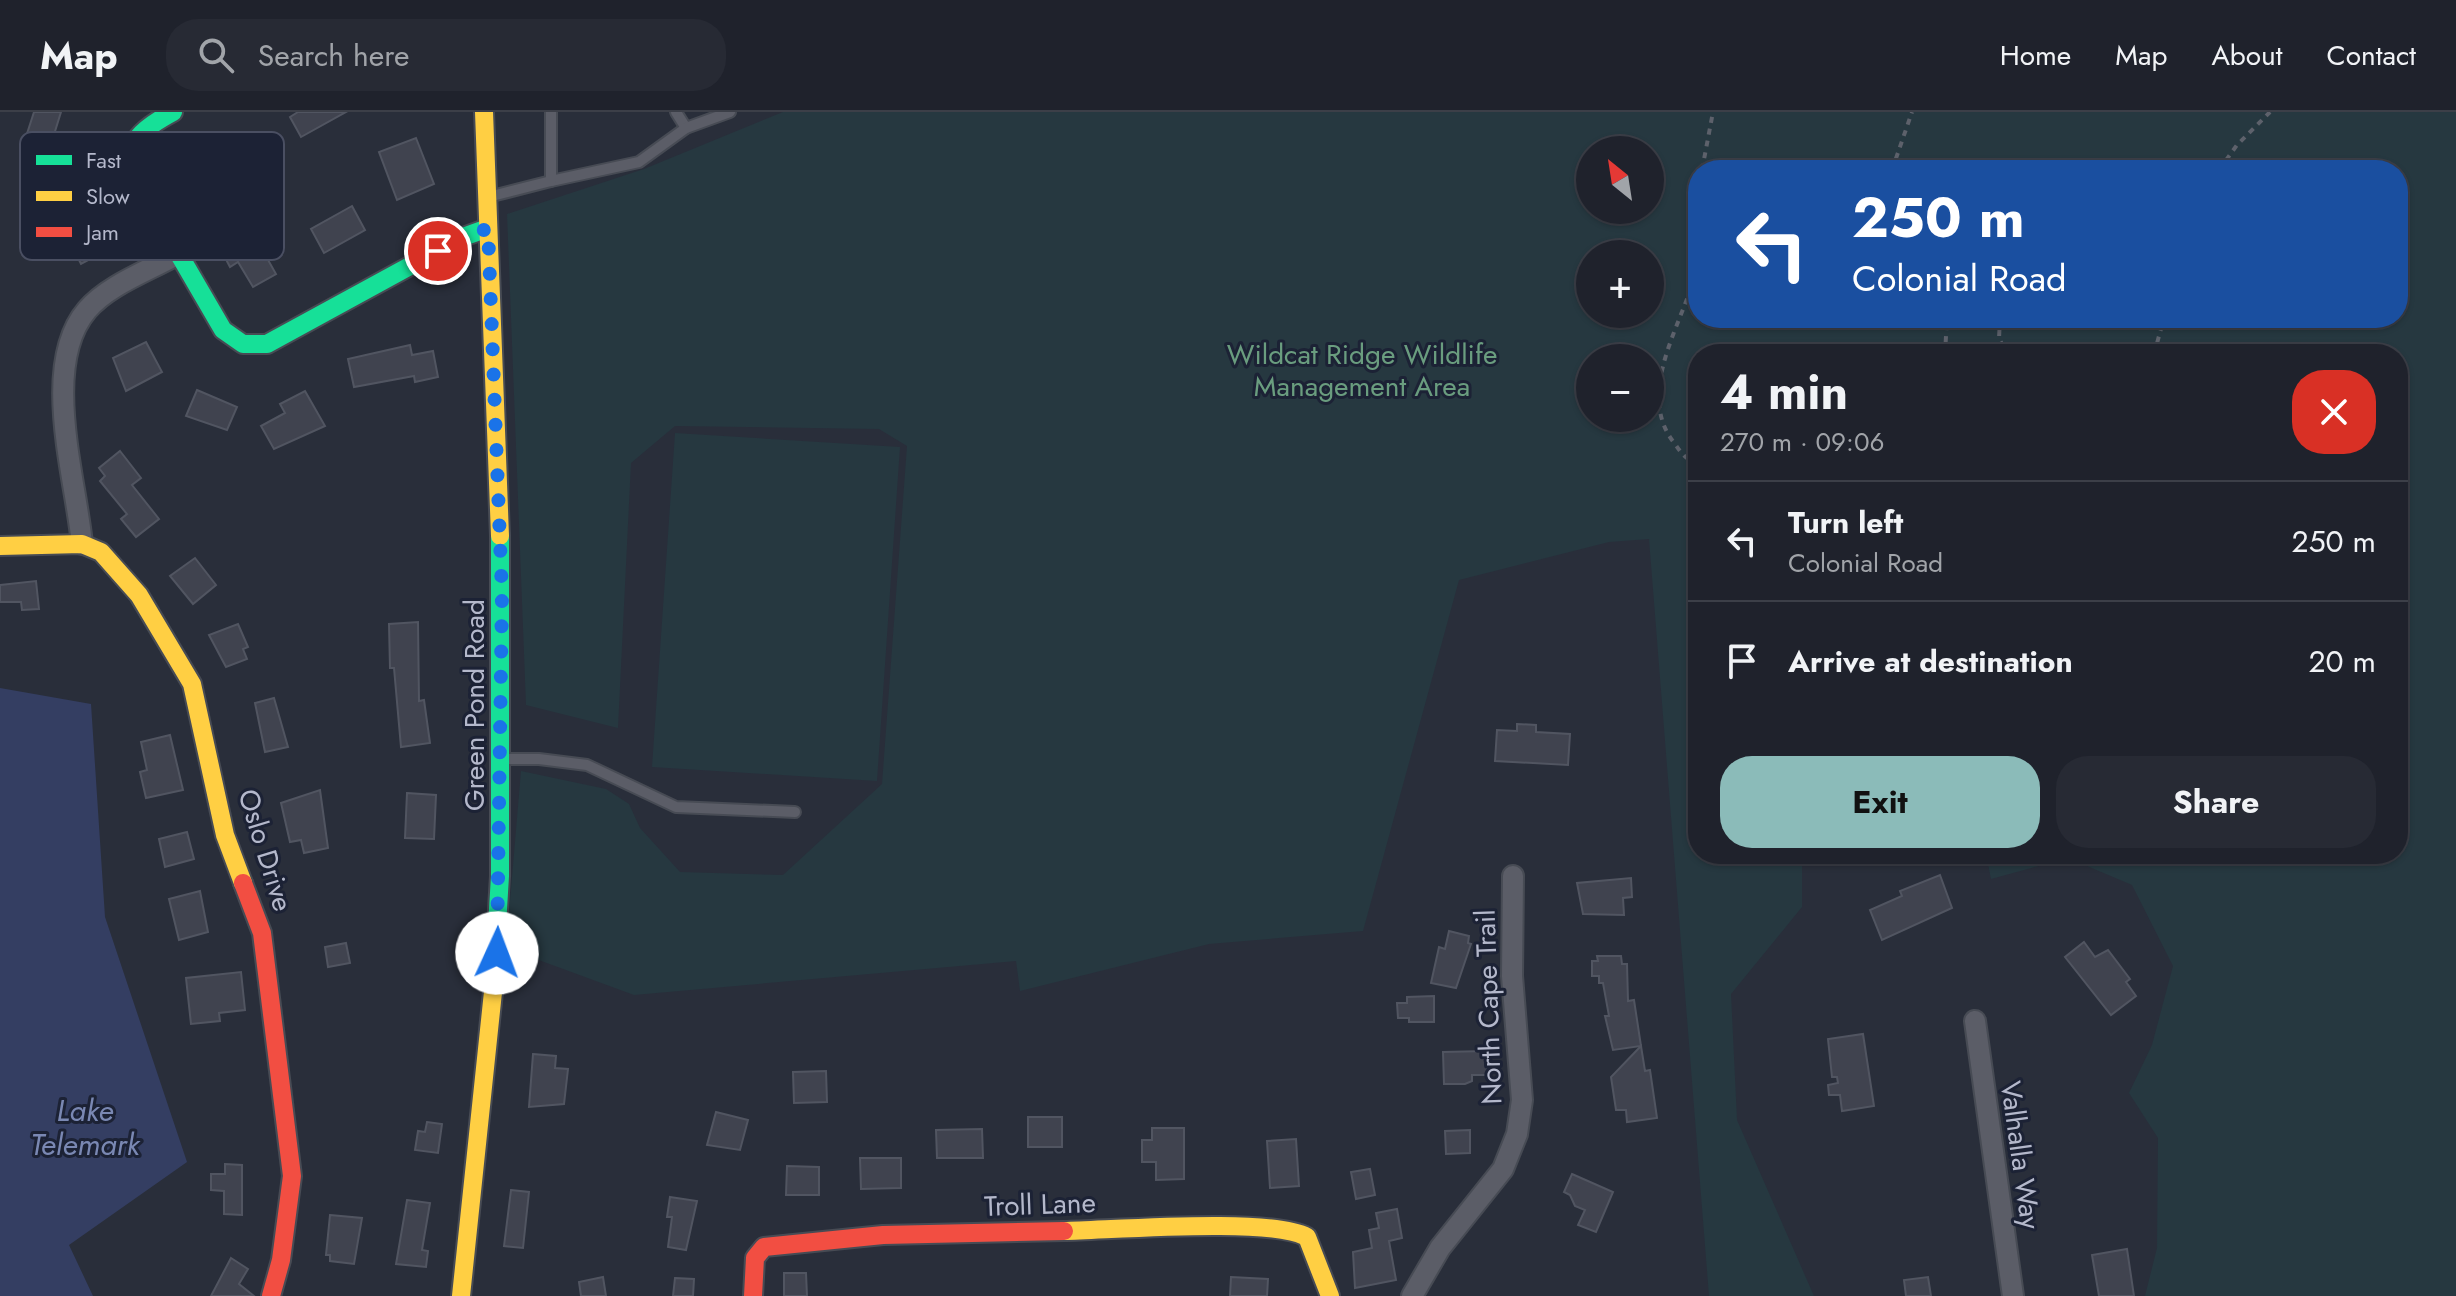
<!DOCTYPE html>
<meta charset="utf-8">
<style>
body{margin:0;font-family:Jost,sans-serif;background:#272a34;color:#f1f3f6;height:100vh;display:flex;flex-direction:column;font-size:30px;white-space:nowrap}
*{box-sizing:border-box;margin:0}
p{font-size:26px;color:#a1a4a9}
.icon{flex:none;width:44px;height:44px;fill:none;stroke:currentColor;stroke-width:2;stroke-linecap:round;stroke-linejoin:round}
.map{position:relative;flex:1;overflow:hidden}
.details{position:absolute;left:1688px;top:232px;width:720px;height:520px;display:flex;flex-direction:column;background:#1f222c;border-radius:32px;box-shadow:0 2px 6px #0004,0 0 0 2px #3c3f48}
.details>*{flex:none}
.hud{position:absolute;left:1688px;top:48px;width:720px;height:168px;border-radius:32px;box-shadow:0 2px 6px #0004,0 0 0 2px #3c3f48;background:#1a4fa0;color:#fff;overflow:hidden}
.needle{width:52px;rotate:330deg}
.tools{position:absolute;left:1576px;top:24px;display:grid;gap:16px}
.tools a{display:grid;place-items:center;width:88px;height:88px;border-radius:50%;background:#1f222c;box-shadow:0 2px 6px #0004,0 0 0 2px #3c3f48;font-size:40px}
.pin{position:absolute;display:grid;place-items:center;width:68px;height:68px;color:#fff;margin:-34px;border:4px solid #fff;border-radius:50%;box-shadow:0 2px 8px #0007}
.me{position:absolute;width:88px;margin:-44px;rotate:2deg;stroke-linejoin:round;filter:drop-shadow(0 0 6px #0008)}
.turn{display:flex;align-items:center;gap:28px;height:168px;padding:0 32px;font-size:36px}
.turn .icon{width:104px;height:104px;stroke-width:2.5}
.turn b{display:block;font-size:56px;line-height:68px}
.round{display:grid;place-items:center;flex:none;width:84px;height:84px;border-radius:32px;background:#272a34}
.overview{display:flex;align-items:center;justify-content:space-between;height:136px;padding:0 32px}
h1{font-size:48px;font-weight:700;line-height:60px}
.cta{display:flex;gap:16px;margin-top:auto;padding:16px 32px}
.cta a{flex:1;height:92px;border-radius:32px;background:#8bbbb9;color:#111;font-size:32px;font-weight:700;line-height:92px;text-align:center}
.cta a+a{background:#272a34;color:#f1f3f6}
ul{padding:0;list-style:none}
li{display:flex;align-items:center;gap:24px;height:120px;padding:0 32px;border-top:2px solid #3c3f48}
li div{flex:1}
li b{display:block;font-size:30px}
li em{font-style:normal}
header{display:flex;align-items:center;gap:48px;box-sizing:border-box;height:112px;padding:0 40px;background:#1f222c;border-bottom:2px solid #3c3f48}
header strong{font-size:38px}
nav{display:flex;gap:44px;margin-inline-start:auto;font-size:28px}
.search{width:560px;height:72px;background:#272a34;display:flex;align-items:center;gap:20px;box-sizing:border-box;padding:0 28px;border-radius:32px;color:#a1a4a9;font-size:30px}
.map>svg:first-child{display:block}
.green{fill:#263840;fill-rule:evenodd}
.water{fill:#343e62}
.building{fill:#40434f;stroke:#515561;stroke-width:2}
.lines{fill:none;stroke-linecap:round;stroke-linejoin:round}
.lane-casing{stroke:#474b54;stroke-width:14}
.street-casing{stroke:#474b54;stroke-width:24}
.fast-casing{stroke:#474b54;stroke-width:22}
.slow-casing{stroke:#474b54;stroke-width:22}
.jam-casing{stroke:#474b54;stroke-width:22}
.path{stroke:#5d616b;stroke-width:4;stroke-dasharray:6 6;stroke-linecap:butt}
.lane{stroke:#5b5d67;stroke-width:10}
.street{stroke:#5b5d67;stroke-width:20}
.fast{stroke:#16e098;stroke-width:18}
.slow{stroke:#ffcf43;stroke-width:18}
.jam{stroke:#f24e42;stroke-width:18}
.route{stroke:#1a73e8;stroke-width:14;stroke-dasharray:0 25.2}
.labels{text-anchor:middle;stroke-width:6;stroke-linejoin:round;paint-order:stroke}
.park-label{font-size:28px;fill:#6a9d7f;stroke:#1c2235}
.street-label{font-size:28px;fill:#b4b8cb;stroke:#1c2235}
.water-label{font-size:30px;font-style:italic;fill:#7a88b3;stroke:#1c2235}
.key{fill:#1c2235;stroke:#4a4f62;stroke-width:2}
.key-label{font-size:22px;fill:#b4b8cb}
</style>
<header>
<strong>Map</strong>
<div class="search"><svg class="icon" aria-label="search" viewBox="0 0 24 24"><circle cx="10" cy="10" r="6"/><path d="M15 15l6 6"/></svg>Search here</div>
<nav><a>Home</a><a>Map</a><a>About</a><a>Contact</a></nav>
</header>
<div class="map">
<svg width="2456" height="1184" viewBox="0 0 2456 1184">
<rect width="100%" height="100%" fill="#292e3a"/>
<!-- green -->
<g class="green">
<path d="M783 0H2456V1184H2145L2157 1136 2158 1026 2129 981 2152 933 2173 854 2132 773 2068 746 1991 767 1986 742H2398V242H1698V742H1802V795L1731 882 1737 1008 1814 1184H1709L1649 427 1609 430 1459 468 1363 819 1209 832 1020 879 1016 849 634 883 506 836 521 659 606 677 629 692 640 716 680 760 783 763 882 672 907 334 879 317 675 314 631 351 618 616 526 593 507 102 644 57ZM1590 38H1650V98H1590ZM1698 58H2398V206H1698ZM1590 142H1650V202H1590ZM1590 246H1650V306H1590Z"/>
<polygon points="675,321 900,335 877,669 652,655"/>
</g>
<!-- water -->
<polygon class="water" points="0,576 91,592 105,805 187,1050 69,1133 93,1184 0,1184"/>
<!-- building -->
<g class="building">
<polygon points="34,0 61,0 48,42 23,34"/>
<polygon points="298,0 346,0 301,25 290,5"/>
<polygon points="416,26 434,72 397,88 379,40"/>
<polygon points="81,83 107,126 104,127 109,137 81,152 73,136 67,139 59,125 70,120 56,97"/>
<polygon points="352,94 365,118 324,141 311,117"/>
<polygon points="250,116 276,162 253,175 238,150 230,155 219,134"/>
<polygon points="146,230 162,260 126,279 113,246"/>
<polygon points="410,233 412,243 433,239 438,265 415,270 414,264 354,275 348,247"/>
<polygon points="197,278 237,295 227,318 186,304"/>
<polygon points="305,279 325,314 274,337 261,314 285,301 280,292"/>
<polygon points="120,339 141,366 132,373 159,407 136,425 121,407 127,402 100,369 105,364 99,356"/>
<polygon points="195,446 216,473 193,492 170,464"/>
<polygon points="36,469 39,497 22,498 21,490 0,490 0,473"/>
<polygon points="418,510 419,589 424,588 430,631 401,635 394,556 390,556 389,512"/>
<polygon points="238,512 248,535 243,537 247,547 226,555 209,523"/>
<polygon points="274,586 288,635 265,640 255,591"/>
<polygon points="1517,612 1536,613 1536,620 1570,622 1568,653 1495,649 1497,618 1517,619"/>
<polygon points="170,623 183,678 146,686 140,660 147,658 141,630"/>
<polygon points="320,678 328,736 304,741 301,728 290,730 281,691"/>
<polygon points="407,681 436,683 434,727 405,726"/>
<polygon points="187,720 194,747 165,755 159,727"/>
<polygon points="1940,763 1952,796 1882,828 1870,798 1902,784 1900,779"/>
<polygon points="1631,766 1632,785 1623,786 1624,803 1583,802 1577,771"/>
<polygon points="200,779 208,820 179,828 169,787"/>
<polygon points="1449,819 1469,824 1468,831 1471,832 1456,876 1431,871 1439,835 1445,837"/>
<polygon points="2084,830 2095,845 2108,838 2130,867 2126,870 2136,884 2111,903 2065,845"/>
<polygon points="346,831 350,851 328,855 325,835"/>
<polygon points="1597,844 1621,844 1622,852 1627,852 1628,889 1634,888 1641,934 1613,938 1605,904 1609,904 1603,871 1599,871 1599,864 1592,864 1592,849 1598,849"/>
<polygon points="241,860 245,898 219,901 220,909 191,912 186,866"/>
<polygon points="1434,884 1434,910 1409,910 1409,906 1398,906 1397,891 1407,891 1407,885"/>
<polygon points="1863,922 1874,994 1842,999 1840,983 1829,983 1828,973 1838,971 1837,965 1832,965 1828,927"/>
<polygon points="1641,934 1645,959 1650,958 1657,1006 1627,1010 1626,998 1616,998 1611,965"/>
<polygon points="1486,939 1487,963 1472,963 1472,969 1465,972 1444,972 1443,940"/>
<polygon points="533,942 556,944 555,956 568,957 564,992 529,995"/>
<polygon points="826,959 827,990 794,991 793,960"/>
<polygon points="716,1000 748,1008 740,1038 707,1033"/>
<rect x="1028" y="1005" width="34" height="30"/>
<polygon points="427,1010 442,1012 438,1041 415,1038 418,1019 425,1020"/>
<polygon points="1152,1016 1184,1016 1184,1067 1156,1068 1156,1050 1142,1050 1142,1028 1152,1028"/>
<polygon points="982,1017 983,1046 937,1046 936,1018"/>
<polygon points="1470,1018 1470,1041 1446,1042 1445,1019"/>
<polygon points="1296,1027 1299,1074 1270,1076 1267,1029"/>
<polygon points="860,1046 901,1046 901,1076 861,1077"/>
<polygon points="225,1052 242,1053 242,1103 224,1102 224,1079 211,1078 211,1062 225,1062"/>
<polygon points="787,1054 819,1055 819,1083 786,1083"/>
<polygon points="1370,1057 1375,1083 1356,1087 1351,1060"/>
<polygon points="1572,1062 1613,1080 1596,1120 1578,1113 1585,1098 1575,1094 1570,1083 1564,1080"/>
<polygon points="511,1078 529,1080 523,1136 504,1134"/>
<polygon points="670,1085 697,1089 686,1138 668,1135 672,1105 667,1105"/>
<polygon points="407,1088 430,1091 422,1138 428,1139 426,1155 396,1152"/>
<polygon points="1397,1097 1402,1126 1389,1129 1396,1168 1355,1176 1353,1140 1372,1136 1369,1118 1379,1116 1376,1101"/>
<polygon points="330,1103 362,1106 354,1152 330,1149 330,1143 326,1143"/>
<polygon points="2127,1137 2134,1184 2099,1184 2092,1143"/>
<polygon points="231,1146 248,1157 239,1172 254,1184 211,1184"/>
<polygon points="784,1161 806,1161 807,1184 784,1184"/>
<polygon points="603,1165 606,1184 581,1184 579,1170"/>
<polygon points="1231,1165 1268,1167 1267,1184 1230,1184"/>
<polygon points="1928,1165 1931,1184 1906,1184 1904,1168"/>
<polygon points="675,1166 694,1167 693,1184 673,1184"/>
</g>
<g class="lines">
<defs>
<g id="lane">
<polyline points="676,0 686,16"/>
<polyline points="551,69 639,50 686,16 730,0"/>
<polyline points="492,84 551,69 551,0"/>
<polyline points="504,647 539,647 587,653 676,695 795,700"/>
</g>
<g id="street">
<path d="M82 432C76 367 40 253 87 198 108 173 148 159 176 143"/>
<polyline points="1975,909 2013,1184"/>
<polyline points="1412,1184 1440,1136 1503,1057 1517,1022 1522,988 1512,864 1513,764"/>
</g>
<g id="fast">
<path d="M173 0C145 15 122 30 134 65L223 218 243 232H267L463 125 488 116"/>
<polyline points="493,880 500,764 500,424"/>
</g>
<g id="slow">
<polyline points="484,0 500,424"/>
<polyline points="0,434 82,432 101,440 139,483 192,572 225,723 243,771"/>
<path d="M1064 1119C1114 1118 1270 1105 1307 1125L1330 1184"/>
<polyline points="461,1184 493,880"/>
</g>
<g id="jam">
<polyline points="243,771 262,821 292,1064 281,1148 271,1184"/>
<polyline points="753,1184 755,1146 764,1135 883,1123 1064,1119"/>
</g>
</defs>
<!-- lane casing -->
<use href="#lane" class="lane-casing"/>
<!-- street casing -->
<use href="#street" class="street-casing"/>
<!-- fast casing -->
<use href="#fast" class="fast-casing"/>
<!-- slow casing -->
<use href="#slow" class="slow-casing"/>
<!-- jam casing -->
<use href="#jam" class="jam-casing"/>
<!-- path -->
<g class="path">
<polyline points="1702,58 1713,0"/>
<polyline points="1892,58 1912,0"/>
<polyline points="2219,58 2237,33 2270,0"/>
<path d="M1698 116C1697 132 1698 151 1694 166 1680 216 1635 283 1675 332 1682 342 1686 348 1698 351"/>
<polyline points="2000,206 1999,227 2008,242"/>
<polyline points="1945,242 1947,206"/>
<polyline points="2154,242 2164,206"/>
</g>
<!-- lane -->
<use href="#lane" class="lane"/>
<!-- street -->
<use href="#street" class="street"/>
<!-- fast -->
<use href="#fast" class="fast"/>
<!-- slow -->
<use href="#slow" class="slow"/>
<!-- jam -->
<use href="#jam" class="jam"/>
</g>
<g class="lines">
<!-- route -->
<polyline class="route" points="438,139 488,116 502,482 497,841"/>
</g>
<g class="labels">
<!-- park labels -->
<g class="park-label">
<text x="1362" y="252">Wildcat Ridge Wildlife<tspan x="1362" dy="32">Management Area</tspan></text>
</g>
<!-- street labels -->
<g class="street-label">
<text transform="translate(474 593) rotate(-90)" y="10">Green Pond Road</text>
<text transform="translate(266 738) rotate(73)" y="10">Oslo Drive</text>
<text transform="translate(1488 895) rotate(-92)" y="10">North Cape Trail</text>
<text transform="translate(2021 1043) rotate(82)" y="10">Valhalla Way</text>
<text transform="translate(1040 1092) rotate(-2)" y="10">Troll Lane</text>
</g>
<!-- water labels -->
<g class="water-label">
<text x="85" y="1009">Lake<tspan x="85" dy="34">Telemark</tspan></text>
</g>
</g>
<!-- legend -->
<rect x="20" y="20" width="264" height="128" rx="12" class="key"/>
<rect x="36" y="43" width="36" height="10" fill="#16e098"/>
<rect x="36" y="79" width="36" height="10" fill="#ffcf43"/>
<rect x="36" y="115" width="36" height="10" fill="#f24e42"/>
<g class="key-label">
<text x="86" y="56">Fast</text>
<text x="86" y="92">Slow</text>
<text x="86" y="128">Jam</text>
</g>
</svg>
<div class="tools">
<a><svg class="needle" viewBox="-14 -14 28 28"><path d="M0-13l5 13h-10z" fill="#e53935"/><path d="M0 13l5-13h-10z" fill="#a1a4a9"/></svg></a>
<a>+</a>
<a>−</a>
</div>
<div class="pin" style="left:438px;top:139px;background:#d93025"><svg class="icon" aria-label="arrive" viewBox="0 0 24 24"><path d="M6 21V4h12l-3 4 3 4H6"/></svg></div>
<svg class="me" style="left:497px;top:841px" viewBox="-20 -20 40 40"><circle r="19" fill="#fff"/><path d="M0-13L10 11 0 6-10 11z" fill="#1a73e8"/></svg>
<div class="hud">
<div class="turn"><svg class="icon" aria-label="left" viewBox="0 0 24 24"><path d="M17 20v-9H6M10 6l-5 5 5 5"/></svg><div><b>250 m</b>Colonial Road</div></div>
</div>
<section class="details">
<div class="overview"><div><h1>4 min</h1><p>270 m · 09:06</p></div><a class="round" style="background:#d93025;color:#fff"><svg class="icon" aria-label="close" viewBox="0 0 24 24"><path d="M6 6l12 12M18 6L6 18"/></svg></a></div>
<ul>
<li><svg class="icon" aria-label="left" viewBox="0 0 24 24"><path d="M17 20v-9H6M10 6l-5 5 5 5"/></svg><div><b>Turn left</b><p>Colonial Road</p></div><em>250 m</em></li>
<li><svg class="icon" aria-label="arrive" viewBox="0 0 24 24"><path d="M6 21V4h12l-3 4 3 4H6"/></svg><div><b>Arrive at destination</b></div><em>20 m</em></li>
</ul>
<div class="cta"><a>Exit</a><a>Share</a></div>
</section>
</div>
